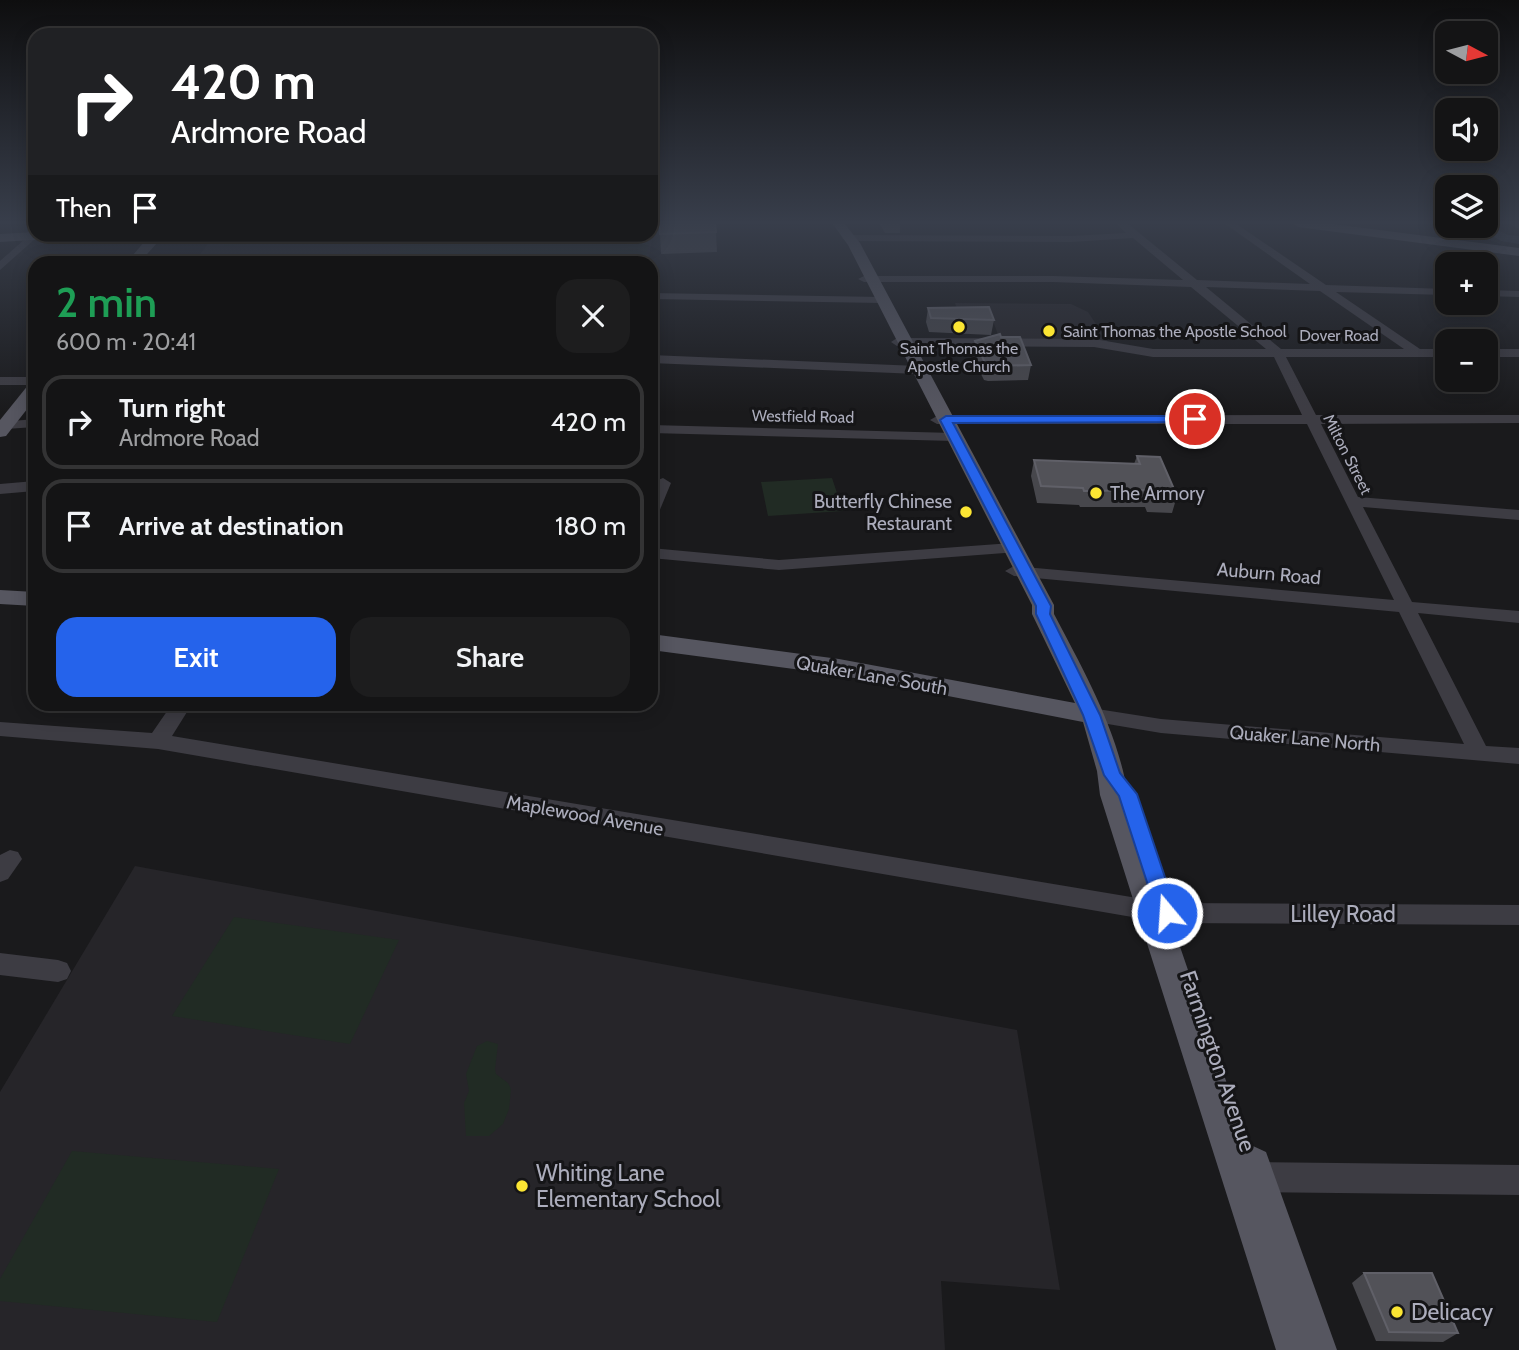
<!DOCTYPE html>
<meta charset="utf-8">
<style>
body{margin:0;font-family:Cabin,sans-serif;background:#1d1d1e;color:#f1f3f6;height:100vh;display:flex;flex-direction:column;font-size:26px;white-space:nowrap}
*{box-sizing:border-box;margin:0}
p{font-size:23px;color:#9d9ea0}
.icon{flex:none;width:38px;height:38px;fill:none;stroke:currentColor;stroke-width:2;stroke-linecap:round;stroke-linejoin:round}
.map{position:relative;flex:1;overflow:hidden}
.sheet{position:absolute;left:28px;top:256px;width:630px;height:455px;display:flex;flex-direction:column;background:#141415;border-radius:21px;box-shadow:0 4px 18px #0003,0 0 0 2px #333334}
.sheet>*{flex:none}
.banner{position:absolute;left:28px;top:28px;width:630px;height:214px;border-radius:21px;box-shadow:0 4px 18px #0003,0 0 0 2px #333334;background:#202124;color:#fff;overflow:hidden}
.needle{width:46px;rotate:97deg}
.fabs{position:absolute;left:1435px;top:21px;display:grid;gap:14px}
.fabs a{display:grid;place-items:center;width:63px;height:63px;border-radius:14px;background:#141415;box-shadow:0 4px 18px #0003,0 0 0 2px #333334;font-size:35px}
.pin{position:absolute;display:grid;place-items:center;width:60px;height:60px;color:#fff;margin:-30px;border:4px solid #fff;border-radius:50%;box-shadow:0 2px 7px #0007}
.me{position:absolute;width:77px;margin:-38px;rotate:342deg;stroke-linejoin:round;filter:drop-shadow(0 0 5px #0008)}
.turn{display:flex;align-items:center;gap:24px;height:147px;padding:0 28px;font-size:32px}
.turn .icon{width:91px;height:91px;stroke-width:2.5}
.turn b{display:block;font-size:49px;line-height:60px}
.then{display:flex;align-items:center;height:66px;padding:0 28px;background:#0003;gap:14px;font-size:26px}
.round{display:grid;place-items:center;flex:none;width:74px;height:74px;border-radius:21px;background:#1d1d1e}
.overview{display:flex;align-items:center;justify-content:space-between;height:119px;padding:0 28px}
h1{font-size:42px;font-weight:600;line-height:52px;color:#1e9e55}
.button{display:flex;gap:14px;margin-top:auto;padding:14px 28px}
.button a{flex:1;height:80px;border-radius:21px;background:#2563eb;color:#fff;font-size:28px;font-weight:600;line-height:80px;text-align:center}
.button a+a{background:#1d1d1e;color:#f1f3f6}
ul{padding:0;list-style:none}
li{display:flex;align-items:center;gap:21px;height:94px;margin:0 14px 10px;padding:0 14px;border:4px solid #333334;border-radius:21px}
li div{flex:1}
li b{display:block;font-size:26px}
li em{font-style:normal}
.map>svg:first-child{display:block}
.built{fill:#262529}
.green{fill:#212b24}
.lines{fill:none;stroke-linecap:round;stroke-linejoin:round}
.river{fill:#2e3541;fill-rule:evenodd}
.minor{fill:#3d3c43;fill-rule:evenodd}
.major{fill:#565660;fill-rule:evenodd}
.wall{fill:#47474c}
.building{fill:#525258;stroke:#606068;stroke-width:2}
.route{fill:#2563eb;stroke:#184099;stroke-width:2}
.poi-dot{fill:#fbe533;stroke:#151517;stroke-width:2.5}
.labels{text-anchor:middle;stroke-width:6;stroke-linejoin:round;paint-order:stroke}
.far-poi-label{font-size:16px;fill:#acadbc;stroke:#151517;text-anchor:start}
.far-street-label{font-size:16px;fill:#acadbc;stroke:#151517}
.poi-label{font-size:19px;fill:#acadbc;stroke:#151517;text-anchor:start}
.street-label{font-size:19px;fill:#acadbc;stroke:#151517}
.near-street-label{font-size:23px;fill:#acadbc;stroke:#151517}
.near-poi-label{font-size:23px;fill:#acadbc;stroke:#151517;text-anchor:start}
</style>
<div class="map">
<svg width="1519" height="1350" viewBox="0 0 1519 1350">
<rect width="100%" height="100%" fill="#1a1a1c"/>
<!-- built -->
<g class="built">
<polygon points="651,223 655,223 648,262 194,262 208,244 201,243 206,235 161,238 165,234 651,234"/>
<polygon points="955,303 1071,304 1088,312 1108,342 1000,340 993,321 961,321"/>
<polygon points="135,866 1017,1030 1060,1290 941,1281 945,1350 0,1350 0,1092"/>
</g>
<!-- green -->
<g class="green">
<polygon points="227,235 227,234 296,235 295,240 224,246"/>
<polygon points="404,235 404,234 649,235 646,262 404,262 408,257 399,253"/>
<polygon points="832,478 843,511 768,516 761,482"/>
<polygon points="234,917 399,940 350,1044 172,1016"/>
<polygon points="487,1041 498,1044 495,1069 496,1074 508,1083 511,1089 509,1109 503,1124 489,1136 466,1136 464,1103 469,1091 466,1074 477,1046"/>
<polygon points="72,1151 279,1169 217,1322 0,1301 0,1279"/>
</g>
<g class="lines">
<!-- river -->
<polygon class="river" points="1486,224 1508,235 1519,236 1519,244 1501,241 1475,226"/>
<!-- minor -->
<g class="minor">
<path d="M1116 223H1127L1197 280 1310 284 1224 223H1235L1326 285 1447 289V295L1336 292 1420 349H1447V357H1286L1316 415H1519V423L1321 424 1358 497 1519 510V520L1363 507 1412 602 1519 611V623L1418 613 1486 746 1519 748V764L1161 733 1084 720 1081 715 1084 710 1091 708 1161 719 1464 744 1399 612 1014 576 1005 571 1014 566 1394 600 1307 424H937L930 420 937 416 1302 415 1274 357H1153L1094 347 897 346 891 342 897 338 1094 339 1153 349H1266L1191 287 1053 282H864L858 279 864 276H1053L1183 280 1133 238 1071 242 847 241 842 238 847 235 1071 236 1126 233ZM1206 287 1320 291 1404 349H1281Z"/>
<polygon points="1509,223 1519,223 1519,229"/>
<polygon points="32,233 36,234 36,238 0,270 0,261"/>
<polygon points="1486,290 1519,291 1519,297 1486,296"/>
<polygon points="651,293 882,297 888,300 882,303 651,299"/>
<rect x="1486" y="349" width="33" height="8"/>
<polygon points="651,355 918,366 924,370 918,374 651,363"/>
<rect x="0" y="377" width="35" height="8"/>
<polygon points="35,419 35,427 6,429 0,426 1,422"/>
<polygon points="651,425 954,433 961,437 954,441 651,433"/>
<polygon points="663,478 671,483 659,512 651,517 651,493 658,480"/>
<polygon points="35,481 35,491 0,494 0,484"/>
<polygon points="1012,543 1020,548 1018,552 779,570 651,558 651,548 779,560"/>
<polygon points="172,704 192,704 172,736 1167,903 1519,905 1519,925 1167,923 158,749 0,736 0,722 152,733"/>
<polygon points="10,850 18,852 22,859 8,879 0,882 0,855"/>
<polygon points="0,953 58,960 67,963 71,971 67,979 58,982 0,975"/>
<polygon points="1251,1162 1519,1165 1519,1195 1251,1192 1241,1187 1236,1177 1241,1167"/>
</g>
<!-- major -->
<g class="major">
<path d="M832 223H844L860 243 1054 605V614C1085 673 1117 729 1128 795L1249 1148 1253 1146 1266 1152 1337 1350H1276L1100 795 1097 771 1083 722 839 675 651 650V634L839 659 1075 703 1032 614V605L848 245Z"/>
<polygon points="1292,223 1325,223 1519,248 1519,256 1298,227"/>
<polygon points="35,232 35,234 70,234 64,238 0,242 0,234"/>
<polygon points="151,234 165,234 140,262 127,262"/>
<polygon points="35,383 35,399 6,436 0,437 0,420 29,384"/>
<polygon points="0,590 35,592 35,606 0,604"/>
</g>
</g>
<!-- wall -->
<g class="wall">
<polygon points="879,223 900,223 900,233 885,233"/>
<polygon points="716,232 717,252 661,254 660,234"/>
<polygon points="928,308 994,320 991,335 929,332 926,322"/>
<polygon points="1001,337 1031,365 1028,380 988,381 984,380 972,356 975,341"/>
<polygon points="1137,456 1177,496 1172,513 1147,512 1145,507 1080,507 1079,505 1037,503 1031,476 1034,460 1134,464"/>
<polygon points="1364,1273 1458,1333 1443,1342 1376,1341 1352,1283"/>
</g>
<!-- building -->
<g class="building">
<polygon points="660,223 715,223 716,232 660,234"/>
<polygon points="989,307 994,320 931,318 928,308"/>
<polygon points="1000,334 1001,337 1020,337 1031,365 991,366 986,365 975,341"/>
<polygon points="1137,456 1160,457 1177,496 1153,495 1151,490 1084,491 1083,488 1041,486 1034,460 1140,464"/>
<polygon points="1364,1273 1432,1273 1458,1333 1389,1332"/>
</g>
<!-- sky -->
<linearGradient id="sky" x2="0" y2="1"><stop stop-color="#0e0e0f"/><stop offset="0.54" stop-color="#383e4b"/><stop offset="1" stop-color="#383e4b" stop-opacity="0"/></linearGradient>
<rect width="1519" height="412" fill="url(#sky)"/>
<!-- route -->
<polygon class="route" points="1195,416 1201,419 1199,422 953,423 1051,606 1050,614 1100,715 1120,773 1137,794 1177,913 1175,919 1167,922 1160,919 1157,913 1119,796 1104,775 1083,715 1036,614 1036,606 940,420 946,416"/>
<!-- markers -->
<g class="poi-dot">
<circle cx="959" cy="327" r="7"/>
<circle cx="1049" cy="331" r="7"/>
<circle cx="1096" cy="493" r="7"/>
<circle cx="966" cy="512" r="7"/>
<circle cx="522" cy="1186" r="7"/>
<circle cx="1397" cy="1312" r="7"/>
</g>
<g class="labels">
<!-- far-poi labels -->
<g class="far-poi-label">
<text x="1063" y="337">Saint Thomas the Apostle School</text>
<text x="959" y="354" text-anchor="middle">Saint Thomas the<tspan x="959" dy="18">Apostle Church</tspan></text>
</g>
<!-- far-street labels -->
<g class="far-street-label">
<text x="1339" y="341">Dover Road</text>
<text transform="translate(803 416) rotate(1)" y="6">Westfield Road</text>
<text transform="translate(1348 454) rotate(63)" y="6">Milton Street</text>
</g>
<!-- poi labels -->
<g class="poi-label">
<text x="1110" y="500">The Armory</text>
<text x="952" y="508" text-anchor="end">Butterfly Chinese<tspan x="952" dy="22">Restaurant</tspan></text>
</g>
<!-- street labels -->
<g class="street-label">
<text transform="translate(1269 573) rotate(5)" y="7">Auburn Road</text>
<text transform="translate(872 675) rotate(10)" y="7">Quaker Lane South</text>
<text transform="translate(1305 738) rotate(5)" y="7">Quaker Lane North</text>
<text transform="translate(585 815) rotate(10)" y="7">Maplewood Avenue</text>
</g>
<!-- near-street labels -->
<g class="near-street-label">
<text x="1343" y="922">Lilley Road</text>
<text transform="translate(1218 1061) rotate(71)" y="8">Farmington Avenue</text>
</g>
<!-- near-poi labels -->
<g class="near-poi-label">
<text x="536" y="1181">Whiting Lane<tspan x="536" dy="26">Elementary School</tspan></text>
<text x="1411" y="1320">Delicacy</text>
</g>
</g>
</svg>
<div class="fabs">
<a><svg class="needle" viewBox="-14 -14 28 28"><path d="M0-13l5 13h-10z" fill="#e53935"/><path d="M0 13l5-13h-10z" fill="#9d9ea0"/></svg></a>
<a><svg class="icon" aria-label="sound" viewBox="0 0 24 24"><path d="M4 9h4l5-4v14l-5-4H4zM17 9q2 3 0 6"/></svg></a>
<a><svg class="icon" aria-label="layers" viewBox="0 0 24 24"><path d="M12 4l9 5-9 5-9-5zM3 14l9 5 9-5"/></svg></a>
<a>+</a>
<a>−</a>
</div>
<div class="pin" style="left:1195px;top:419px;background:#d93025"><svg class="icon" aria-label="arrive" viewBox="0 0 24 24"><path d="M6 21V4h12l-3 4 3 4H6"/></svg></div>
<svg class="me" style="left:1167px;top:913px" viewBox="-20 -20 40 40"><circle r="17" fill="#2563eb" stroke="#fff" stroke-width="3"/><path d="M0-11L8 9 0 5-8 9z" fill="#fff"/></svg>
<div class="banner">
<div class="turn"><svg class="icon" aria-label="right" viewBox="0 0 24 24"><path d="M7 20v-9h11M14 6l5 5-5 5"/></svg><div><b>420 m</b>Ardmore Road</div></div>
<div class="then">Then<svg class="icon" aria-label="arrive" viewBox="0 0 24 24"><path d="M6 21V4h12l-3 4 3 4H6"/></svg></div>
</div>
<section class="sheet">
<div class="overview"><div><h1>2 min</h1><p>600 m · 20:41</p></div><a class="round"><svg class="icon" aria-label="close" viewBox="0 0 24 24"><path d="M6 6l12 12M18 6L6 18"/></svg></a></div>
<ul>
<li><svg class="icon" aria-label="right" viewBox="0 0 24 24"><path d="M7 20v-9h11M14 6l5 5-5 5"/></svg><div><b>Turn right</b><p>Ardmore Road</p></div><em>420 m</em></li>
<li><svg class="icon" aria-label="arrive" viewBox="0 0 24 24"><path d="M6 21V4h12l-3 4 3 4H6"/></svg><div><b>Arrive at destination</b></div><em>180 m</em></li>
</ul>
<div class="button"><a>Exit</a><a>Share</a></div>
</section>
</div>
